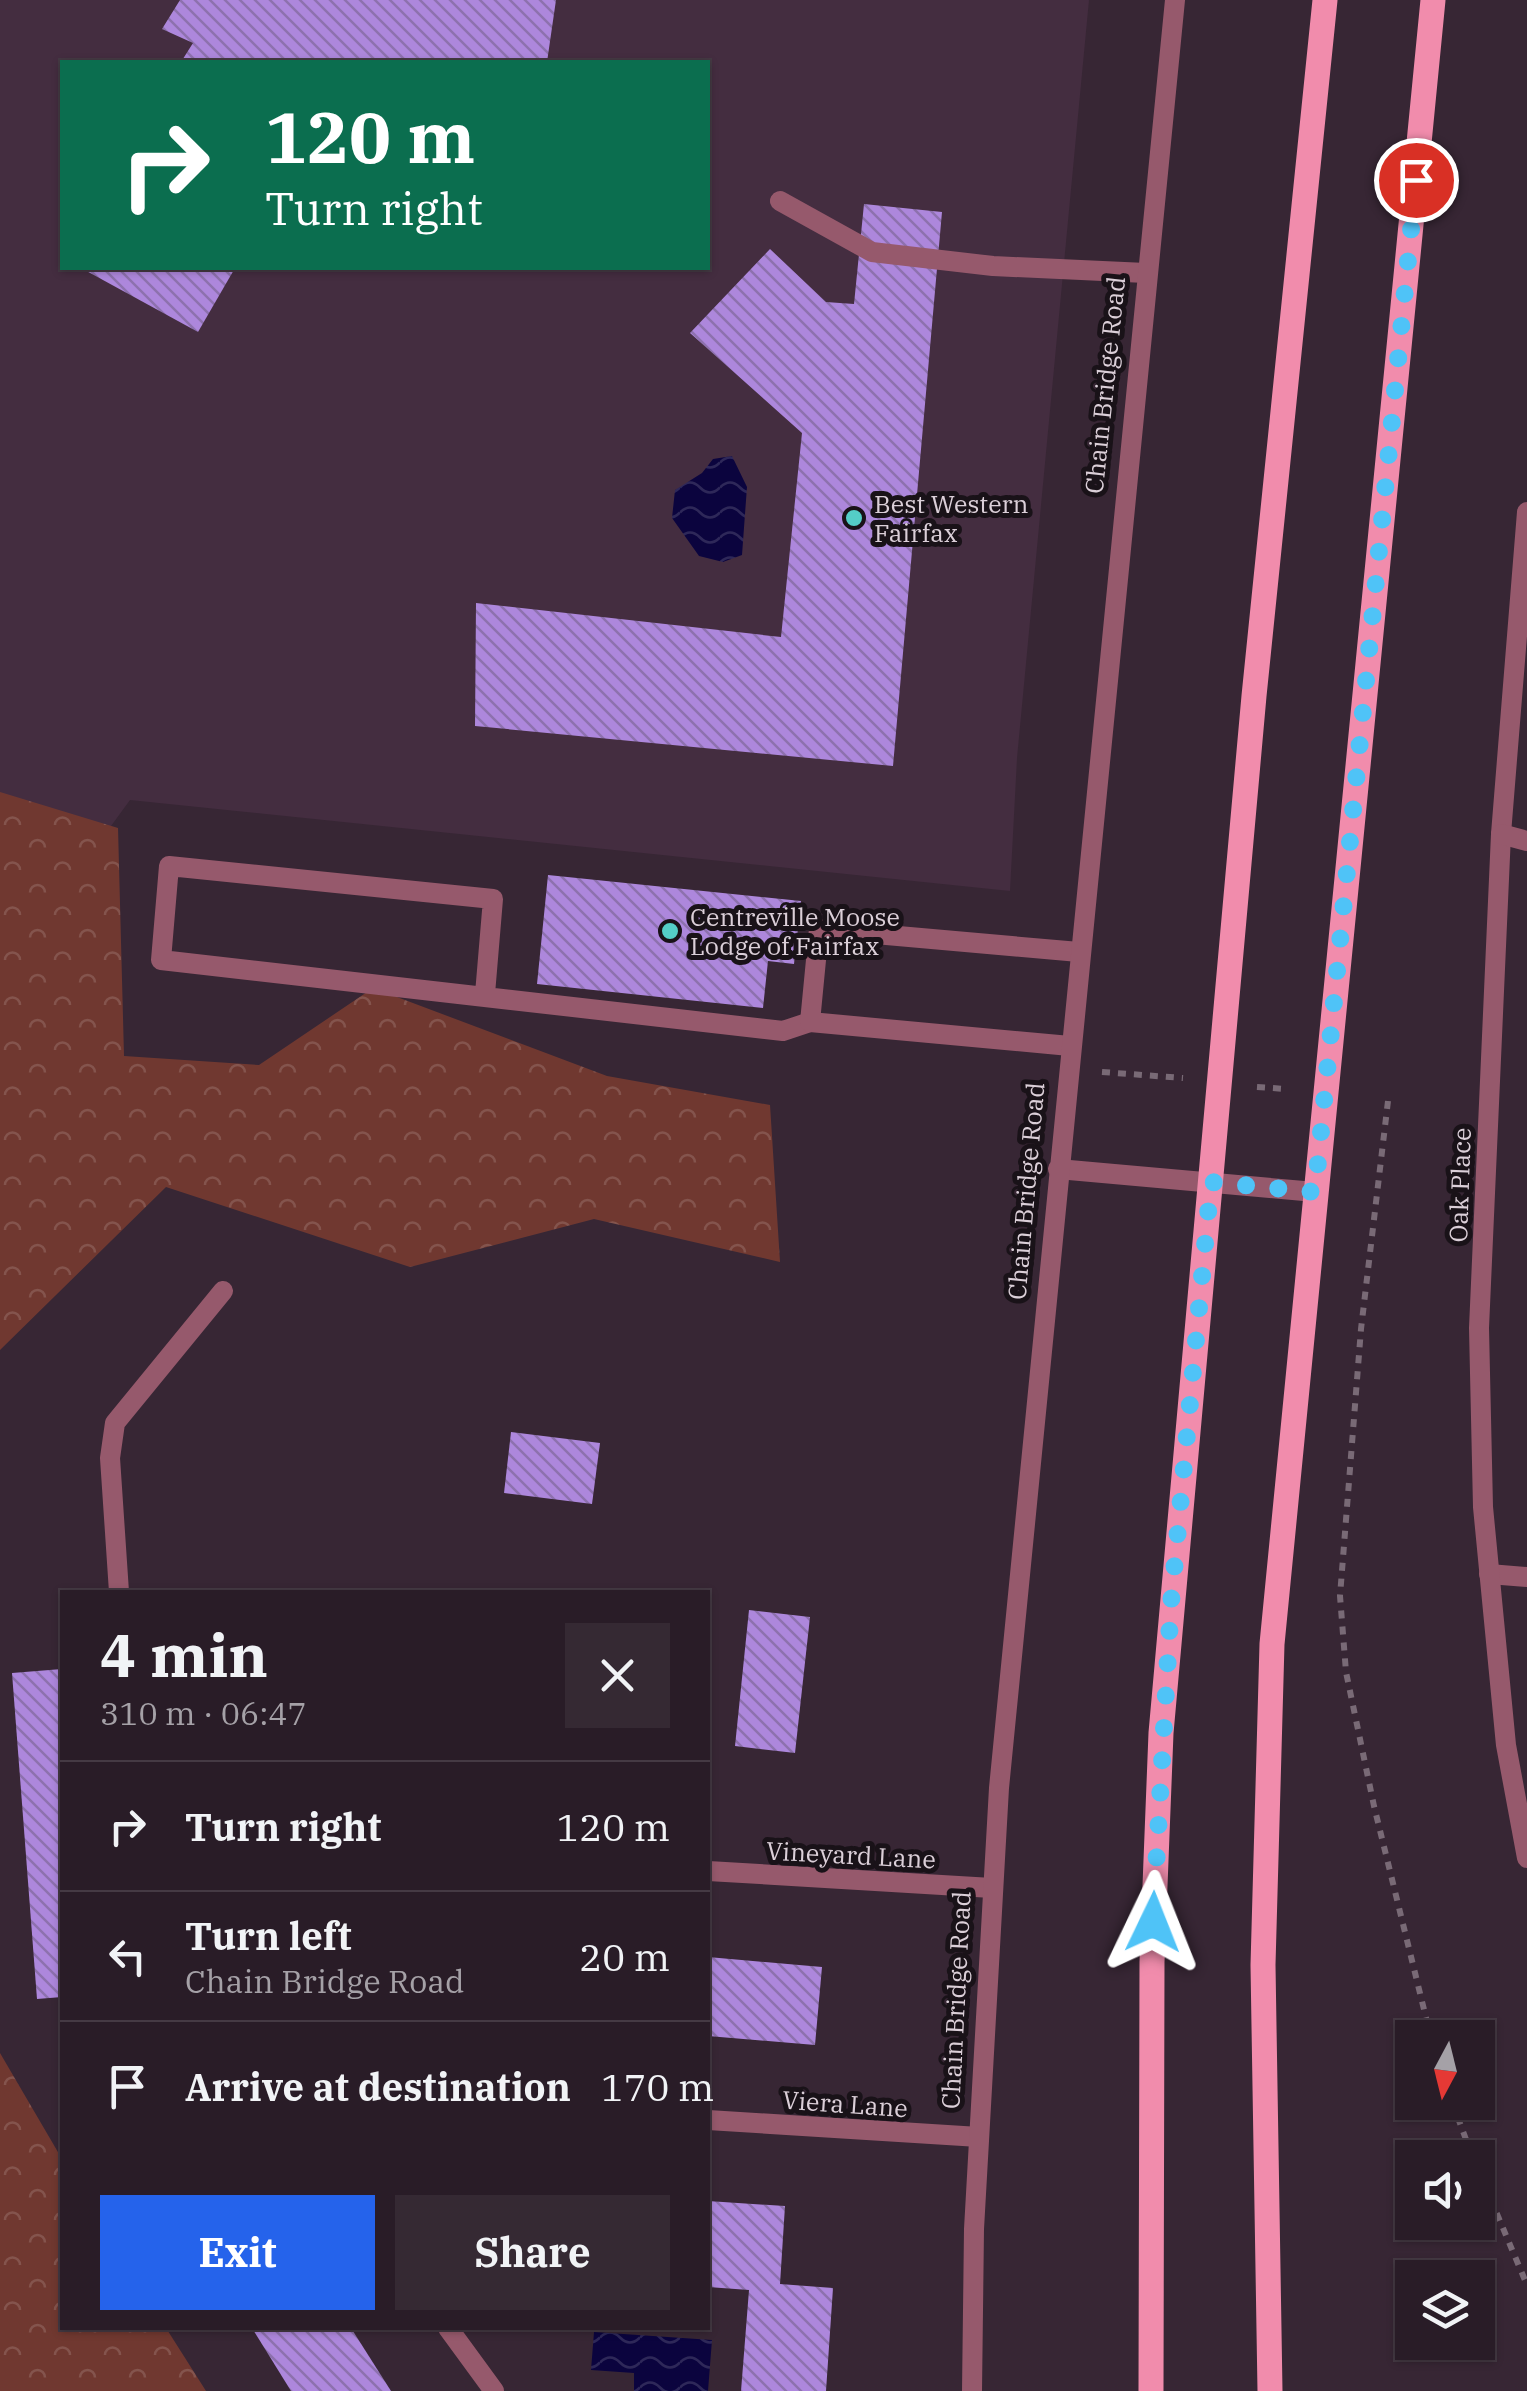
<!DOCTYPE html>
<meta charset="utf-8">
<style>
body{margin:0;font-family:"IBM Plex Serif",serif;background:#352933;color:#f1f3f6;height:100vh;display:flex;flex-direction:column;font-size:38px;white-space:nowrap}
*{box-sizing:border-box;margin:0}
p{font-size:32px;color:#a5a1a7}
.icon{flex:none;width:55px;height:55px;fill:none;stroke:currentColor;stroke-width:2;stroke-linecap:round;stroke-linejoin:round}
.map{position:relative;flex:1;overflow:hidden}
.panel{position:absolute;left:60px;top:1590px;width:650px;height:740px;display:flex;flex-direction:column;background:#291c27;border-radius:0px;box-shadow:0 2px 8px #0004,0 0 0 2px #453a44}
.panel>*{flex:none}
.hud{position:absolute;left:60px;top:60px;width:650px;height:210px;border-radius:0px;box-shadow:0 2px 8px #0004,0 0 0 2px #453a44;background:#0b6e4f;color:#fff;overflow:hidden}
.needle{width:65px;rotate:187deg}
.buttons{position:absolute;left:1395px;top:2020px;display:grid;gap:20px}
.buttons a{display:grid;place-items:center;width:100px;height:100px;border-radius:0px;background:#291c27;box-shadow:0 2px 8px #0004,0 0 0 2px #453a44;font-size:50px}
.pin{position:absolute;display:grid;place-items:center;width:85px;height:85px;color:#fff;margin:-42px;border:5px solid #fff;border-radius:50%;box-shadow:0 2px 10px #0007}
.me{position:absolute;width:110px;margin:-55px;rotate:2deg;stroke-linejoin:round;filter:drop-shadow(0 0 8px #0008)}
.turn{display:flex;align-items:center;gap:35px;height:210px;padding:0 40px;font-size:45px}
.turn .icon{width:130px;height:130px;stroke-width:2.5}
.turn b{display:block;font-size:70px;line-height:85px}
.round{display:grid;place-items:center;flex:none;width:105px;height:105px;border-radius:0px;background:#352933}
.summary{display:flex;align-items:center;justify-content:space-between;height:170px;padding:0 40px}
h1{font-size:60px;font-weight:700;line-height:75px}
.cta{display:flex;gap:20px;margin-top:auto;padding:20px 40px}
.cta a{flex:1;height:115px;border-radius:0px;background:#2563eb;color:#fff;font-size:40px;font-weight:700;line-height:115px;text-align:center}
.cta a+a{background:#352933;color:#f1f3f6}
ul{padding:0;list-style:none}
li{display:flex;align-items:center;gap:30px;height:130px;padding:0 40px;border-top:2px solid #453a44}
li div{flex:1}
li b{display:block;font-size:38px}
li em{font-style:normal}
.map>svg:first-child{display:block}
.built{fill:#442d40;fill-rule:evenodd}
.forest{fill:url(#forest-crowns)}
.water{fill:url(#water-waves)}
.building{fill:url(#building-back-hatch)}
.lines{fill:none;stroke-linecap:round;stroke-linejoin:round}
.path{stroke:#796a76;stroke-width:6;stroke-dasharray:8 8;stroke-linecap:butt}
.lane{stroke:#96596c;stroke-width:20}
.street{stroke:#96596c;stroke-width:20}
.primary{stroke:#f18cac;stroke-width:25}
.route{stroke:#4fc3f7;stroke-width:18;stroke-dasharray:0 32.4}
.poi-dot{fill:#54cdc7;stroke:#191218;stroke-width:4}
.labels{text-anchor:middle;stroke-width:10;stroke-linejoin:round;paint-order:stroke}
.street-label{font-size:25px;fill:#dbcfd8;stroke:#191218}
.poi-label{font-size:25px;fill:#dbcfd8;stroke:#191218;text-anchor:start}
</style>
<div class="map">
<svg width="1527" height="2391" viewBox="0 0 1527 2391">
<defs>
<pattern id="forest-crowns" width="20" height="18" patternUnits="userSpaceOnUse" patternTransform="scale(2.5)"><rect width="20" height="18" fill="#703830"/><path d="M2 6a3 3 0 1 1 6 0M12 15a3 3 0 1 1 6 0" fill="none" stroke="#84544d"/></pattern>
<pattern id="water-waves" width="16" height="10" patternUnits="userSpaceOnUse" patternTransform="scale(2.5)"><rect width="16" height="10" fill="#0b043e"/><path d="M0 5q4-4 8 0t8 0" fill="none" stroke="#2e2859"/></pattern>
<pattern id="building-back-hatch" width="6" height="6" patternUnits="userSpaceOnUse" patternTransform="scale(2.5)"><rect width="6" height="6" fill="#ad87dc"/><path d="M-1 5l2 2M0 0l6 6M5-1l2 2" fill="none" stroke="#8d71ae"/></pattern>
</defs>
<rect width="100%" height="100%" fill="#372634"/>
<!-- built -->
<path class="built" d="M0 0H1089L1017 758 1010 891 130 800 0 978ZM62 62H708V268H62Z"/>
<!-- forest -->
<g class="forest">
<polygon points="0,792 118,828 124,1056 259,1065 373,988 607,1076 770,1105 780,1262 594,1219 410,1267 166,1187 0,1350"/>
<polygon points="0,2053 62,2159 62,2328 166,2328 206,2391 0,2391"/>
</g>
<!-- water -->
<g class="water">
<polygon points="732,456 747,487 742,555 723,562 699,556 672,518 675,490 702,473 713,459"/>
<polygon points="594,2332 712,2340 708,2391 634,2391 634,2373 591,2370"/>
</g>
<!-- building -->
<g class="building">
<polygon points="180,0 556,0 547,62 181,62 193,43 162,29"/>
<polygon points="864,204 942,212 893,766 475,726 476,603 781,637 802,433 690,333 770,249 826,302 854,304"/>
<polygon points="81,268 235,268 198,332"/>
<polygon points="548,875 801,901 794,964 768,961 763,1008 537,984"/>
<polygon points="511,1432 600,1443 592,1504 504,1493"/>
<polygon points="749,1610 810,1617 795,1753 735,1746"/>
<polygon points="62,1669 62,1997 37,1999 12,1673"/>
<polygon points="708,1957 822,1967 815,2045 708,2036"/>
<polygon points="708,2201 785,2206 780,2284 833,2288 826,2391 741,2391 749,2290 708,2287"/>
<polygon points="252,2328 351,2328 391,2391 291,2391"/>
</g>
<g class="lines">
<!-- path -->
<g class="path">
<polyline points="1102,1072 1183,1078"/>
<polyline points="1257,1087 1286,1089"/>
<polyline points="1388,1101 1361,1329 1340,1596 1346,1672 1374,1806 1431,2038"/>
<polyline points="1452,2102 1473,2158"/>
<polyline points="1478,2169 1527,2285"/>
</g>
<!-- lane -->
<g class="lane">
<polyline points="780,201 872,252 993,266 1146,273"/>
<polyline points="485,994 493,899 169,866 161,960 783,1031 810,1022"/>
<polyline points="1070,1046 810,1022 819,929 1079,952"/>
<polyline points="1489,1574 1527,1577"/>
<polyline points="119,1592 110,1458 115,1423 223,1291"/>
<polyline points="708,1871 992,1888"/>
<polyline points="708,2120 979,2137"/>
<polyline points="448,2328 494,2391"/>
</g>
<!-- street -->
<g class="street">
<polyline points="1527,512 1501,834 1479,1328 1483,1507 1506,1745 1527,1858"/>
<polyline points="1501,834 1527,841"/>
<polyline points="1058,1169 1315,1192"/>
<polyline points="972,2391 974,2229 999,1788 1175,0"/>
</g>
<!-- primary -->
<g class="primary">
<polyline points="1151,2391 1152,1962 1161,1733 1254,696 1325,0"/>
<polyline points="1270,2391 1263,1965 1272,1644 1433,0"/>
</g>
</g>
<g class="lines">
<!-- route -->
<polyline class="route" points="1153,1922 1171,1603 1211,1182 1315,1192 1416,180"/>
</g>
<!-- markers -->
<g class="poi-dot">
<circle cx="854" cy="518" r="10"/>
<circle cx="670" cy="931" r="10"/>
</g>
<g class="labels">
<!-- street labels -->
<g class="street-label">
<text transform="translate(1105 385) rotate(-84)" y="9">Chain Bridge Road</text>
<text transform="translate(1460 1185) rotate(-88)" y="9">Oak Place</text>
<text transform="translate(1026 1191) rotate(-85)" y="9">Chain Bridge Road</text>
<text transform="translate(851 1855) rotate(3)" y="9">Vineyard Lane</text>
<text transform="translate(956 2000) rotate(-87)" y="9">Chain Bridge Road</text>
<text transform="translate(845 2104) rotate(4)" y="9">Viera Lane</text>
</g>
<!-- poi labels -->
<g class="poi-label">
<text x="874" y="513">Best Western<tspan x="874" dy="29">Fairfax</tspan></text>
<text x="690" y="926">Centreville Moose<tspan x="690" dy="29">Lodge of Fairfax</tspan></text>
</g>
</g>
</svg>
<div class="buttons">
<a><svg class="needle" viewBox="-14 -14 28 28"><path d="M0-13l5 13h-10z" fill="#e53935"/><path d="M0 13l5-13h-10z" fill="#a5a1a7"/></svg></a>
<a><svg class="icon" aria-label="sound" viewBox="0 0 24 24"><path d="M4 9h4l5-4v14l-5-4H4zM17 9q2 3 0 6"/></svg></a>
<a><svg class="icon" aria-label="layers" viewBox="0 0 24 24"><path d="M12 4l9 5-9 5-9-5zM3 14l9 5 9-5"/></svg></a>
</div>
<div class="pin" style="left:1416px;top:180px;background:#d93025"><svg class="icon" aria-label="arrive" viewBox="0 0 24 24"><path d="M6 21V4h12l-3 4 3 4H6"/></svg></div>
<svg class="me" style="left:1153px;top:1922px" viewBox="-20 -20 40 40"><path d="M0-17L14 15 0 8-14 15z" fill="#4fc3f7" stroke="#fff" stroke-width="4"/></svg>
<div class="hud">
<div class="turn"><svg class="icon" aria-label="right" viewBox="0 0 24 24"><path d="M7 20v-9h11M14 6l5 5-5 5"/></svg><div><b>120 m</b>Turn right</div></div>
</div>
<section class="panel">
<div class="summary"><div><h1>4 min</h1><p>310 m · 06:47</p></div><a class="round"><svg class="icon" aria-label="close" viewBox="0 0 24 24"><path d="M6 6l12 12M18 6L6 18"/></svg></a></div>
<ul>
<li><svg class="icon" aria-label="right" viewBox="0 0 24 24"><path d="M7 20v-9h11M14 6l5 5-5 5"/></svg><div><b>Turn right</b></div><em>120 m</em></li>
<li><svg class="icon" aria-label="left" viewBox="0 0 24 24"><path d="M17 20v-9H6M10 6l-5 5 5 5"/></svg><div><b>Turn left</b><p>Chain Bridge Road</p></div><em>20 m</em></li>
<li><svg class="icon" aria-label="arrive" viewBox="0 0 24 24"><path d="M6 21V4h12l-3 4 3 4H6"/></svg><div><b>Arrive at destination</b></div><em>170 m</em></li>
</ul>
<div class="cta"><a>Exit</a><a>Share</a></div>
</section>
</div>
